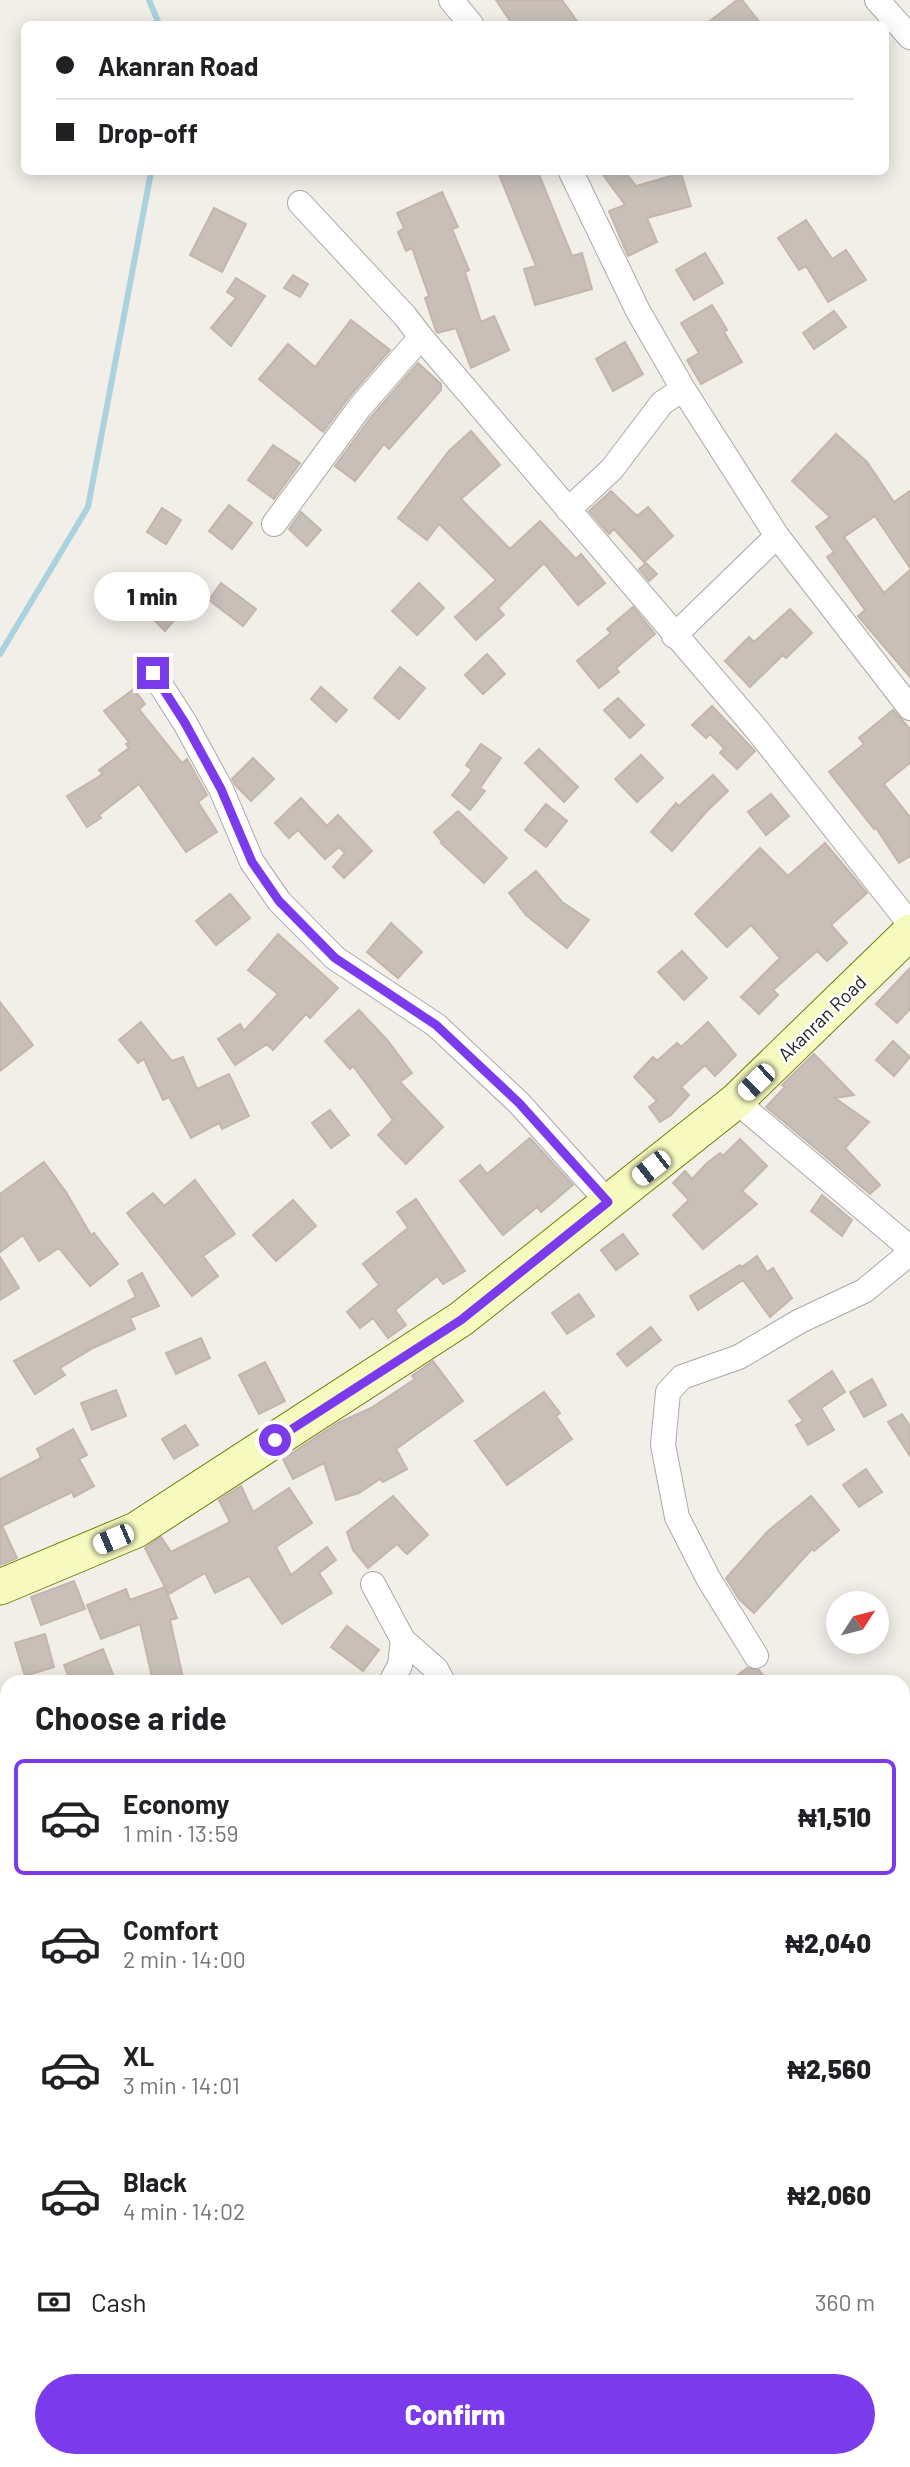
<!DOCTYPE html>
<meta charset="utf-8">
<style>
body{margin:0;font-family:Barlow,sans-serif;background:#f6f6f6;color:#202124;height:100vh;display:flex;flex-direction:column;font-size:26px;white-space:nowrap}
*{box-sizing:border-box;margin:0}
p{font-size:23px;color:#757577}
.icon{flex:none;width:38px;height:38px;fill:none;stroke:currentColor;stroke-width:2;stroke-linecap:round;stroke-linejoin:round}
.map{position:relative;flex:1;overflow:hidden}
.panel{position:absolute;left:0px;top:1675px;width:910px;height:793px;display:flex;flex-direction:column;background:#fff;border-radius:21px 21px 0 0;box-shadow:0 4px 18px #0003}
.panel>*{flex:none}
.guide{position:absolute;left:21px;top:21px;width:868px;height:154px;border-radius:10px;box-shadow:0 4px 18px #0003;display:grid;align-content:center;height:154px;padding:0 35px;background:#fff}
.needle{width:46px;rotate:54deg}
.tools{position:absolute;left:826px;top:1591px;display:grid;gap:14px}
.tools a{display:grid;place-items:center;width:63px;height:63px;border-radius:50%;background:#fff;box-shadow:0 4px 18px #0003;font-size:35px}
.end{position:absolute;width:32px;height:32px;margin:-16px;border:9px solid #7c3aed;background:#fff;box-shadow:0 0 0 4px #fff}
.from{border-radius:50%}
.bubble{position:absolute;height:49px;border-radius:24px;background:#fff;box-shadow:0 4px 18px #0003;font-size:23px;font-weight:800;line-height:49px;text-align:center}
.car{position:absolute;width:21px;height:42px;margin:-21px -10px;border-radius:9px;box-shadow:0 0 5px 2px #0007;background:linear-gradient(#fff 24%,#345 0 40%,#fff 0 76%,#345 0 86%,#fff 0)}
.guide b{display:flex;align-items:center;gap:24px;height:66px;font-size:26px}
.guide b+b{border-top:2px solid #e0e0e0}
.guide i{width:18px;height:18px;background:#202124}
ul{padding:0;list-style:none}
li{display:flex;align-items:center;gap:21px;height:116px;margin:0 14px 10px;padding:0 21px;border:4px solid transparent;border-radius:10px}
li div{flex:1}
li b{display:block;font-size:26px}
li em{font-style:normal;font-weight:800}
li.active{border-color:#7c3aed}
li>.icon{width:63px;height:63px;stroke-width:1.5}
h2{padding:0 35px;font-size:32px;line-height:84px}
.pay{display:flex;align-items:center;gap:18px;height:77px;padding:0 35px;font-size:26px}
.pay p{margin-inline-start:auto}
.button{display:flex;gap:14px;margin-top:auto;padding:14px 35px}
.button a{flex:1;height:80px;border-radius:42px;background:#7c3aed;color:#fff;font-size:28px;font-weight:800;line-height:80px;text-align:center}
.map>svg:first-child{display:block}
</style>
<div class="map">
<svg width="910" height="2467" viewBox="0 0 910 2467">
<rect width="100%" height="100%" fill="#f2efe9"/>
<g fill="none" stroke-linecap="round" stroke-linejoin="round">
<!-- stream -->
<path stroke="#aad3df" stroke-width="6" d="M149,0l10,24
M0,654l88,-147 63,-335"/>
</g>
<!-- building -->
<path fill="#c7bfb8" stroke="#c4b6ab" stroke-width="2" d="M496,0h66l17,24h-67z
M737,0h5l19,24h-55z
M498,172h40l34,84 10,-3 10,36 -57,16 -11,-36 12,-3z
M601,172h24l11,14 45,-13 10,33 -44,12 10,24 -29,14 -19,-45 16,-6z
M442,192l16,35 -6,2 17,41 -4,2 16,50 13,-6 15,34 -38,18 -15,-40 -18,5 -2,-2 -11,-33 4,-2 -17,-48 -6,3 -8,-19 6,-4 -7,-15z
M214,208l32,16 -24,48 -32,-17z
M806,220l26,39 14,-9 20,30 -38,22 -22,-36 -7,4 -21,-32z
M705,253l18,30 -29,17 -18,-30z
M293,275l15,9 -8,13 -16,-9z
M236,278l29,18 -34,50 -20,-18 25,-30 -9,-6z
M712,305l15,25 -3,2 18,30 -41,22 -14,-24 12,-7 -18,-30z
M834,311l12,16 -32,22 -11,-16z
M351,320l39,30 -41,47 -26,35 -64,-53 29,-35 27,23z
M625,342l18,32 -30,17 -17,-32z
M418,363l23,21v6l-52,59 -5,-5 -29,37 -20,-15 37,-50z
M471,431l29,34 -39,34 49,50 30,-28 36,38 5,-5 24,29 -27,22 -34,-42 -46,45 6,7 -28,25 -21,-23 41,-37 -57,-56 -12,16 -29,-22 51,-67z
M836,434l31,28 27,40 16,-11v77l-35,-52 -31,21 40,56 26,-23v107l-52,-61 7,-6 -38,-53 7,-5 -18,-25 14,-10 -38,-36z
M273,445l27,18 -26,36 -26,-19z
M611,491l26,25 11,-9 25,29 -29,26 -30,-33 -5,5 -20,-23z
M229,505l23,18 -20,26 -23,-18z
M162,508l19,12 -15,24 -19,-12z
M301,512l20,18 -14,16 -18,-17z
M646,563l11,11 -8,7 -10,-12z
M221,583l35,26 -13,17 -34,-26z
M419,583l25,25 -27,27 -25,-24z
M153,587l27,26 -15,18 -27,-27z
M633,607l22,27 -39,34 3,4 -20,16 -22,-27 34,-28 -4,-4z
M790,609l22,24 -26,25 -3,-3 -33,32 -25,-26 24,-24 5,5z
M487,654l18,20 -22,20 -18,-19z
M400,667l25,21 -26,31 -25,-21z
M321,687l26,23 -11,12 -25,-23z
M134,689l11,15 -6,5 43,54 5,-4 20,36 -9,7 19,30 -31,20 -47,-68 -40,31 2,3 -14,9 -20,-31 36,-22 -4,-4 30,-22 -3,-4 3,-2 -25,-31z
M618,698l26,27 -14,13 -26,-28z
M712,706l43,45 -18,18 -17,-16 4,-5 -14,-14 -4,4 -14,-13z
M893,710l17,19v34l-26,21 26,33v39l-11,7 -23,-35 -2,1 -45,-57 35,-28 -5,-6z
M481,744l20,14 -21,30 5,3 -15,19 -18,-15 20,-25 -6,-5z
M539,749l39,38 -14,15 -39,-39z
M641,755l22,23 -26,24 -22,-23z
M253,758l21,21 -23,22 -15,-15 -4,-7z
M713,775l15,16 -21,20 -35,40 -21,-19 25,-29 3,3z
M771,794l18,22 -23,19 -18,-23z
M301,798l26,28 11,-11 34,36 -28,27 -11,-11 12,-14 -6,-6 -14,12 -27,-29 -9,8 -14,-15z
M546,804l21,17 -21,26 -21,-17z
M458,811l49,47 -23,25 -43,-40 1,-1 -8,-10z
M825,843l42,50 -36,32 16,18 -20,18 -10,-10 -44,39 5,5 -19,19 -18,-17 39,-39 -29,-33 -24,22 -32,-33 65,-66 28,28z
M536,871l26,31 27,18 -22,28 -41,-33 -17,-22z
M230,894l20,24 -34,27 -20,-24z
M391,923l31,29 -24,26 -31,-26z
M278,934l60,54 -28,30 -4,-4 -33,36 -6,-6 -32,21 -17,-26 22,-15 4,7 34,-37 -30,-24z
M682,951l25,27 -23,22 -26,-28z
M910,968v41l-13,14 -21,-19z
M0,1002l33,43 -33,26z
M359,1010l29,31 24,32 -12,9 43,45 -37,37 -28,-29 15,-15 -40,-54 -3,3 -25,-28z
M141,1022l31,39 11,-4 14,32 32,-15 20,42 -27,13 -3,-6 -28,15 -22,-41 -6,3 -19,-41 -6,4 -19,-23z
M708,1022l28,33 -21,21 -10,-11 -24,22 8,8 -18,20 -11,7 -11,-15 8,-6 -23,-24 19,-20 4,4 20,-18 4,4z
M893,1041l17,16 -16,19 -18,-16z
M814,1054l40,41 -19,3 34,24 -24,26 35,37 -10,9 -104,-87 19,-20 -3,-2z
M330,1110l19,25 -18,13 -19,-25z
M530,1138l43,47 -32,27 -4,-5 -34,28 -43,-54 20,-16 7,9z
M740,1139l27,27 -25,25 15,13 -54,45 -30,-34 16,-15 -16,-17 12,-12 7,8 15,-16 13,-10 3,3z
M44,1162l22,30 25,43 3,-2 24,31 -28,22 -31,-38 -20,13 -16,-26 -23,17v-58z
M195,1180l40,54 -32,22 15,20 -26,20 -65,-83 26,-20 11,13z
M822,1195l30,25 -10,16 -31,-25z
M416,1199l49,72 -22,13 -6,-8 -42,34 11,15 -18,13 -15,-20 -13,10 -13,-16 32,-27 -16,-21 45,-36 -11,-16z
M293,1200l23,26 -40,35 -23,-26z
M623,1234l15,20 -22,16 -15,-20z
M757,1256l10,16 6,-4 19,30 -22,19 -27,-37 -45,30 -8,-14 50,-31 2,2z
M0,1257l19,31 -19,12z
M142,1273l17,33 -29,12 5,11 -42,19 -33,20 5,7 -30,19 -21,-33 122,-64 -8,-16z
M579,1294l15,22 -27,18 -15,-21z
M651,1327l10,13 -34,26 -10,-12z
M201,1338l9,20 -34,16 -10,-21z
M433,1361l30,40 -67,48 11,20 -24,13 -3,-3 -21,14 -23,7 -12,-37 -31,16 -10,-20 55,-36 33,-15 44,-29 -3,-3z
M265,1362l20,39 -26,13 -20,-39z
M832,1371l13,21 -24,16 13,22 -26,15 -12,-20 7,-4 -14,-20z
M872,1379l14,26 -22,12 -14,-25z
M116,1390l10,26 -34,14 -11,-27z
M544,1392l16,21 -4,3 16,23 -65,46 -32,-44z
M902,1414l8,12v30l-22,-34z
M185,1425l13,20 -24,14 -12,-20z
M73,1429l14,26 -8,4 15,27 -20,11 -2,-5 -70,34 15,32 -17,7v-86l41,-21 -4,-9z
M866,1469l16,23 -23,15 -16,-22z
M241,1486l12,26 36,-24 23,35 -36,24 15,28 36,-28 9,13 -17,13 13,20 -50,31 -33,-48 -34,17 -10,-20 -36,21 -4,-7 12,31 -7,2 14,62h-31l-13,-58 -39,15 -14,-34 39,-16 4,11 35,-13 -20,-39 16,-11 10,15 59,-30 -11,-22z
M393,1496l35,39 -21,19 -10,-10 -29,24 -15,-18 -6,-18z
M811,1496l28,34 -25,21 -2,-2 -58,64 -15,-14 -13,-21 42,-47z
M74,1581l11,28 -44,16 -10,-28z
M347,1626l32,24 -16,21 -32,-24z
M45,1634l9,33 -29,9 -10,-33z
M103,1649l13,33h-45l-7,-17z
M747,1668l12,2 9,12h-39z"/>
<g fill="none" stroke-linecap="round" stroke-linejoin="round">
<defs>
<path id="street" d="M451,0l20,24
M877,0l33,37
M571,172l67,139 45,78 94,147 133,172
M300,203l105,113 16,21 337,394 152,193
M568,510l44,-41 50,-66 21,-14
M274,524l86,-117 61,-70
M674,636l103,-100
M153,673l32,50 36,66 31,73 27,39 56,57 101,67 83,78 89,99
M736,1101l174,147
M373,1584l30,56 33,29 7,13
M756,1656l-48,-78 -31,-61 -14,-72 5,-53 14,-15 57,-20 61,-36 64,-30 46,-38
M391,1682l9,-17 3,-25
M903,2060l7,-5"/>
<path id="secondary" d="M0,1587l136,-57 325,-211 275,-218 174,-169"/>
</defs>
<!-- street casing -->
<use href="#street" stroke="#a9a9a9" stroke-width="26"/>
<!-- secondary casing -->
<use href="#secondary" stroke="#707d05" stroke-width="37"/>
<!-- street -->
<use href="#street" stroke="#fff" stroke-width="24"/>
<!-- secondary -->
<use href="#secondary" stroke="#f7fabf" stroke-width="35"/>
</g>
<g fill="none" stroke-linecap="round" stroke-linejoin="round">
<!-- route -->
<path stroke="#7c3aed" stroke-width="9" d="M153,673l32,50 36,66 31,73 27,39 56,57 101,67 83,78 89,99 -147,118 -186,120"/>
</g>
<g text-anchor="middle" stroke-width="5" stroke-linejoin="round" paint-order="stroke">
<!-- street labels -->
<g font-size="19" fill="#222" stroke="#fff">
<text transform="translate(822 1018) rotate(-44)" y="7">Akanran Road</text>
</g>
</g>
</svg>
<div class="tools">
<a><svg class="needle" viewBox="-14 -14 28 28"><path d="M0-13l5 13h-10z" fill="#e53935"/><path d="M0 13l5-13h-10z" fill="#757577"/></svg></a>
</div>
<i class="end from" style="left:275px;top:1440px"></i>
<i class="end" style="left:153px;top:673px"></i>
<div class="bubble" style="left:94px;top:572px;width:116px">1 min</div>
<i class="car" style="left:756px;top:1082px;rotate:226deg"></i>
<i class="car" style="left:651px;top:1168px;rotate:232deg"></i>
<i class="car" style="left:113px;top:1539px;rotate:247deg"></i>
<div class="guide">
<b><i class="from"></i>Akanran Road</b>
<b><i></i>Drop-off</b>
</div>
<section class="panel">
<h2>Choose a ride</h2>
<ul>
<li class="active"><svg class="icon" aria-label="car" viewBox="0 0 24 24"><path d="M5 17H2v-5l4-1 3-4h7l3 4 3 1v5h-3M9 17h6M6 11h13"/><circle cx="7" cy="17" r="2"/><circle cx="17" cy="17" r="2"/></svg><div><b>Economy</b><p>1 min · 13:59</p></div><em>₦1,510</em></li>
<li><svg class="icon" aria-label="car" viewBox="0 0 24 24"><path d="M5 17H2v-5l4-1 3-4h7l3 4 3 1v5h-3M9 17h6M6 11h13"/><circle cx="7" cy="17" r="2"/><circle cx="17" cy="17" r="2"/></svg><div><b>Comfort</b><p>2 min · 14:00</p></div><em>₦2,040</em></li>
<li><svg class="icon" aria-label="car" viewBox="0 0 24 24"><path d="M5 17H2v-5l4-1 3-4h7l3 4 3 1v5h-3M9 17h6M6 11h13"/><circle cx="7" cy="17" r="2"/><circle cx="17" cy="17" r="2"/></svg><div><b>XL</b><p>3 min · 14:01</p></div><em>₦2,560</em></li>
<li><svg class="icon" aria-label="car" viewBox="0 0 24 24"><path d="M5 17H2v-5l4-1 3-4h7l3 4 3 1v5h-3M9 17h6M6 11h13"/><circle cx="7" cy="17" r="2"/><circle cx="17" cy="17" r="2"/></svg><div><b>Black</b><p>4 min · 14:02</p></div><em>₦2,060</em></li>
</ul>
<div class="pay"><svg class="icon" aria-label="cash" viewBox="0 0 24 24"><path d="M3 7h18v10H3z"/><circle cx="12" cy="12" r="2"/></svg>Cash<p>360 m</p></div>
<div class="button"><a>Confirm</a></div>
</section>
</div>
